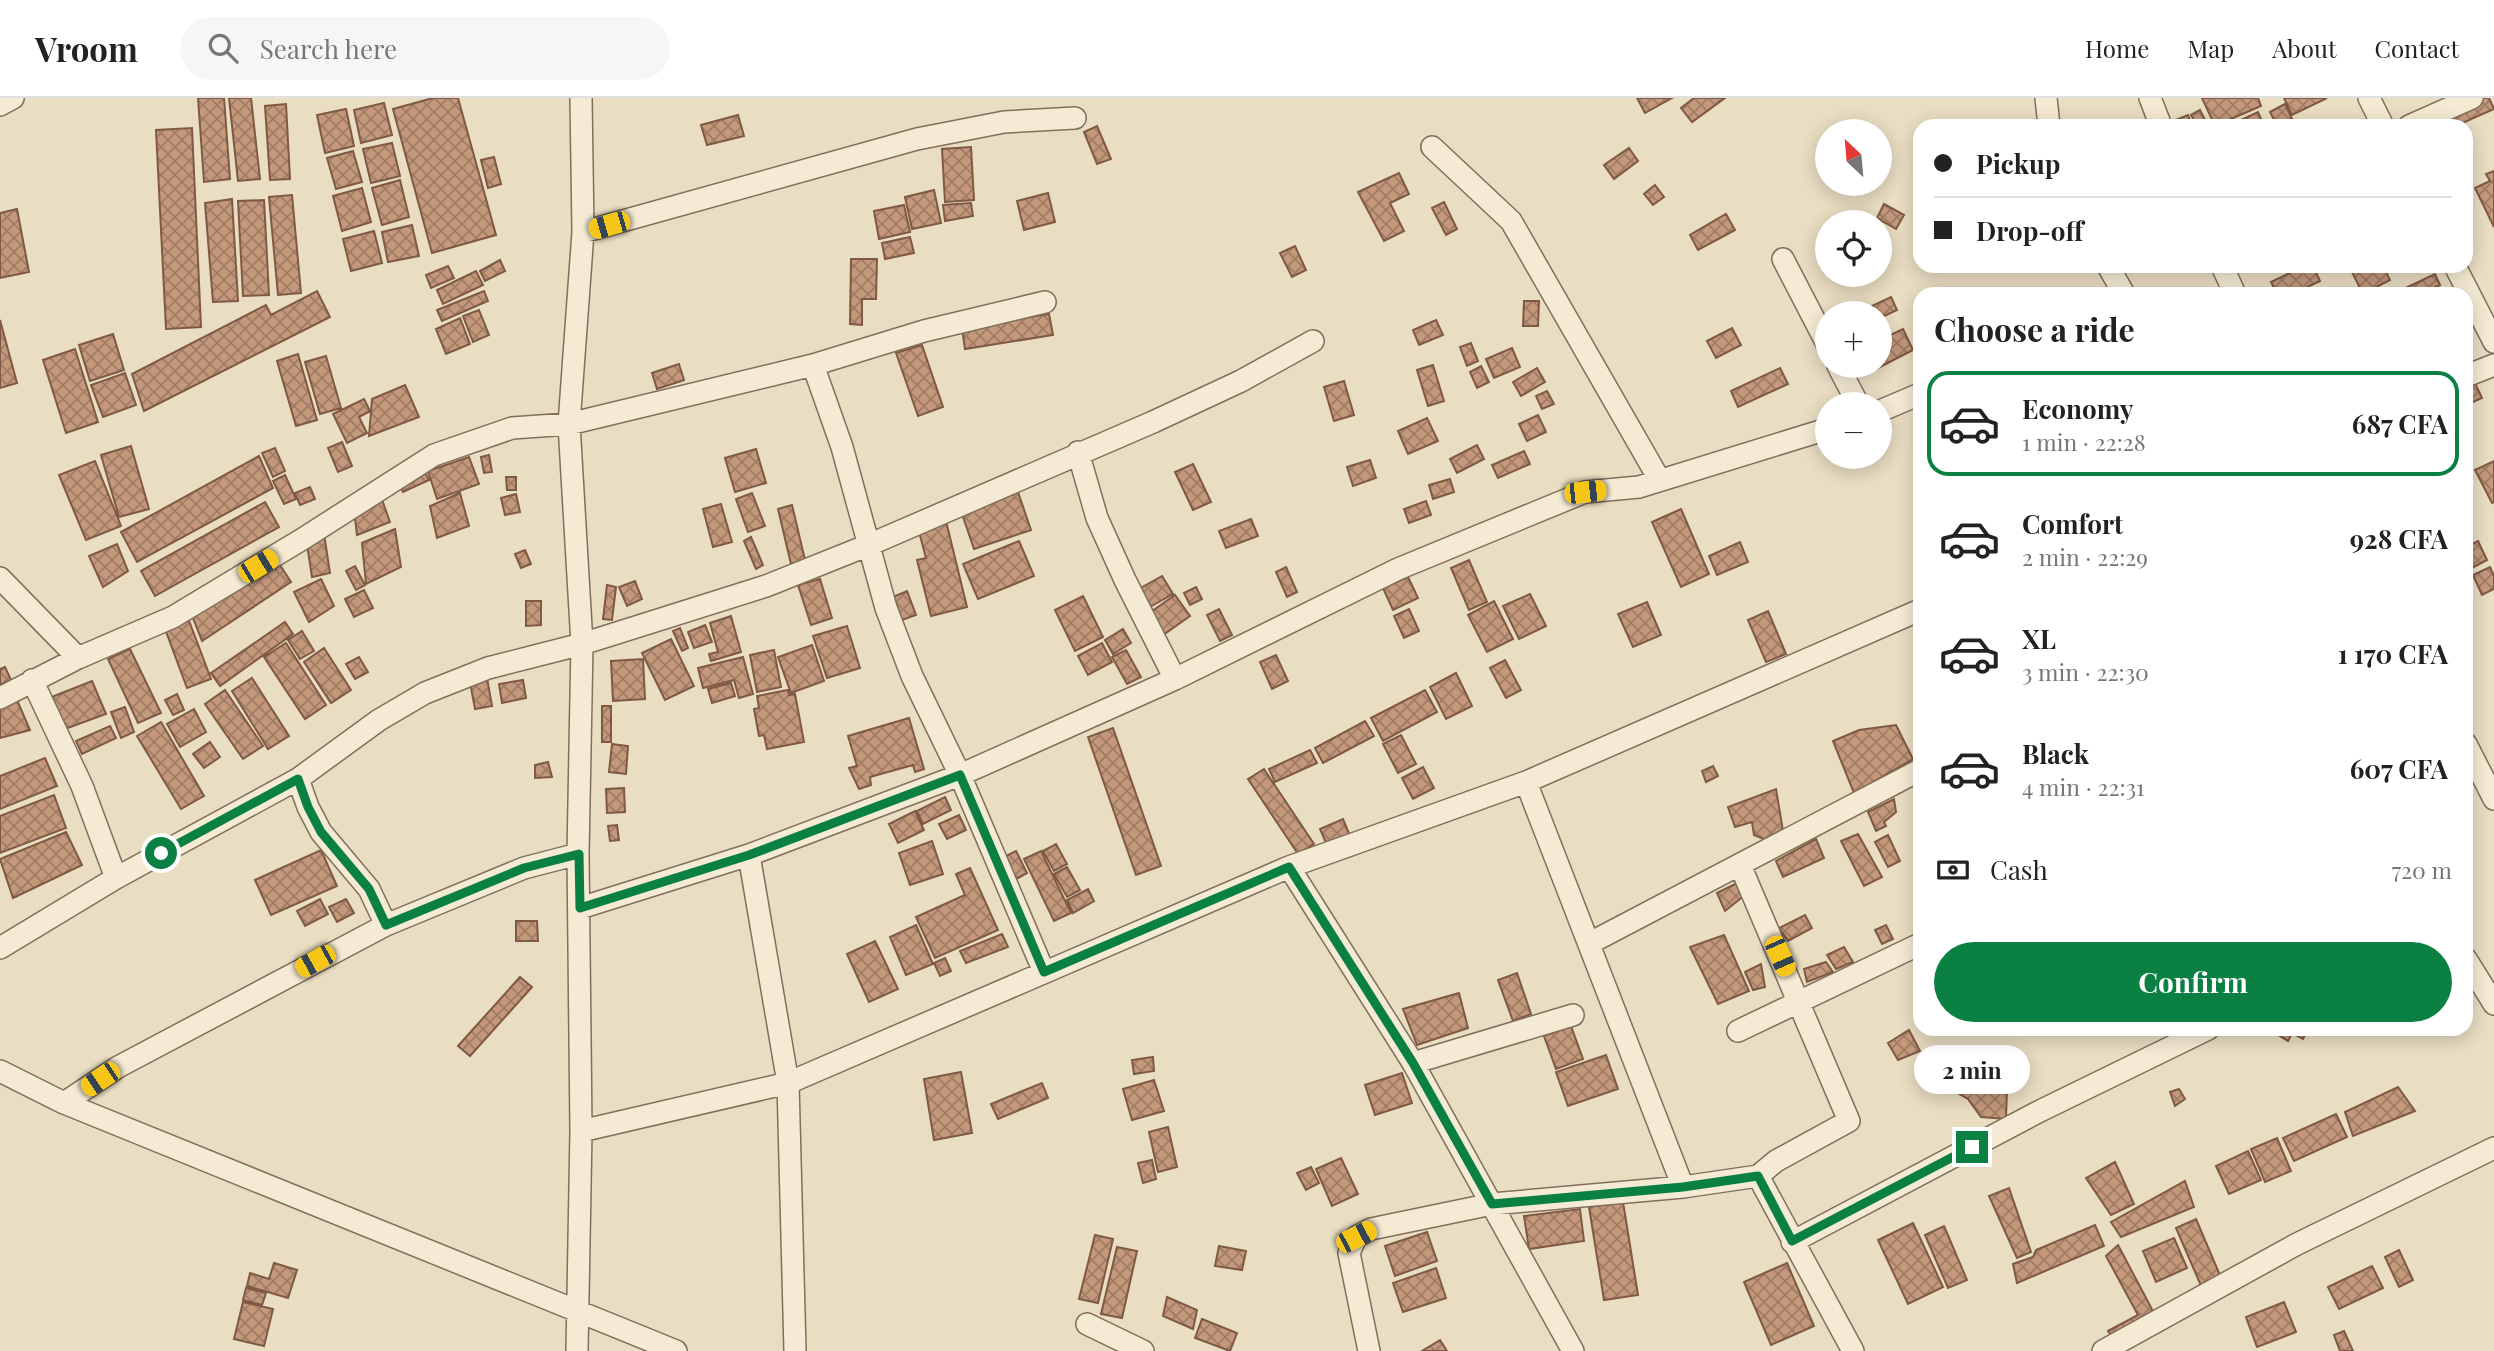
<!DOCTYPE html>
<meta charset="utf-8">
<style>
body{margin:0;font-family:"Playfair Display",serif;background:#f6f6f6;color:#222;height:100vh;display:flex;flex-direction:column;font-size:26px;white-space:nowrap}
*{box-sizing:border-box;margin:0}
p{font-size:23px;color:#767676}
.icon{flex:none;width:38px;height:38px;fill:none;stroke:currentColor;stroke-width:2;stroke-linecap:round;stroke-linejoin:round}
.map{position:relative;flex:1;overflow:hidden}
.details{position:absolute;left:1913px;top:189px;width:560px;height:749px;display:flex;flex-direction:column;background:#fff;border-radius:21px;box-shadow:0 4px 18px #0003}
.details>*{flex:none}
.hud{position:absolute;left:1913px;top:21px;width:560px;height:154px;border-radius:21px;box-shadow:0 4px 18px #0003;display:grid;align-content:center;height:154px;padding:0 21px;background:#fff}
.needle{width:46px;rotate:334deg}
.buttons{position:absolute;left:1815px;top:21px;display:grid;gap:14px}
.buttons a{display:grid;place-items:center;width:77px;height:77px;border-radius:50%;background:#fff;box-shadow:0 4px 18px #0003;font-size:35px}
.end{position:absolute;width:32px;height:32px;margin:-16px;border:9px solid #0b8043;background:#fff;box-shadow:0 0 0 4px #fff}
.from{border-radius:50%}
.bubble{position:absolute;height:49px;border-radius:24px;background:#fff;box-shadow:0 4px 18px #0003;font-size:23px;font-weight:700;line-height:49px;text-align:center}
.car{position:absolute;width:21px;height:42px;margin:-21px -10px;border-radius:9px;box-shadow:0 0 5px 2px #0007;background:linear-gradient(#f5c518 24%,#345 0 40%,#f5c518 0 76%,#345 0 86%,#f5c518 0)}
.hud b{display:flex;align-items:center;gap:24px;height:66px;font-size:26px}
.hud b+b{border-top:2px solid #e0e0e0}
.hud i{width:18px;height:18px;background:#222}
ul{padding:0;list-style:none}
li{display:flex;align-items:center;gap:21px;height:105px;margin:0 14px 10px;padding:0 7px;border:4px solid transparent;border-radius:21px}
li div{flex:1}
li b{display:block;font-size:26px}
li em{font-style:normal;font-weight:700}
li.current{border-color:#0b8043}
li>.icon{width:63px;height:63px;stroke-width:1.5}
h2{padding:0 21px;font-size:32px;line-height:84px}
.pay{display:flex;align-items:center;gap:18px;height:77px;padding:0 21px;font-size:26px}
.pay p{margin-inline-start:auto}
.action{display:flex;gap:14px;margin-top:auto;padding:14px 21px}
.action a{flex:1;height:80px;border-radius:42px;background:#0b8043;color:#fff;font-size:28px;font-weight:700;line-height:80px;text-align:center}
header{display:flex;align-items:center;gap:42px;box-sizing:border-box;height:98px;padding:0 35px;background:#fff;border-bottom:2px solid #e0e0e0}
header strong{font-size:33px}
nav{display:flex;gap:38px;margin-inline-start:auto;font-size:24px}
.search{width:490px;height:63px;background:#f6f6f6;display:flex;align-items:center;gap:18px;box-sizing:border-box;padding:0 24px;border-radius:38px;color:#767676;font-size:26px}
.map>svg:first-child{display:block}
</style>
<header>
<strong>Vroom</strong>
<div class="search"><svg class="icon" aria-label="search" viewBox="0 0 24 24"><circle cx="10" cy="10" r="6"/><path d="M15 15l6 6"/></svg>Search here</div>
<nav><a>Home</a><a>Map</a><a>About</a><a>Contact</a></nav>
</header>
<div class="map">
<svg width="2494" height="1253" viewBox="0 0 2494 1253">
<defs>
<pattern id="building-cross-hatch" width="8" height="8" patternUnits="userSpaceOnUse" patternTransform="scale(1.75)"><rect width="8" height="8" fill="#c4987b"/><path d="M0 0l8 8M0 8l8-8" fill="none" stroke="#a07c64"/></pattern>
</defs>
<rect width="100%" height="100%" fill="#e9ddc2"/>
<!-- building -->
<path fill="url(#building-cross-hatch)" stroke="#7f5943" stroke-width="2" d="M198,0h26l6,81 -26,3z
M229,0h22l9,81 -22,2z
M433,0h25l38,137 -64,18 -39,-144z
M1637,0h35l-27,15z
M1694,0h31l-33,24 -11,-14z
M2202,0h56l3,8 -46,20z
M2284,0h43l-35,17z
M2481,0h8l5,11 -38,17 -6,-14z
M384,5l8,32 -31,8 -7,-33z
M286,6l4,75 -20,1 -5,-74z
M2285,6l8,17 -16,5 -7,-14z
M346,11l8,37 -29,7 -8,-38z
M2200,12l8,16h-11l-6,-11z
M2258,14l6,14h-36z
M738,17l6,21 -37,9 -6,-20z
M2188,17l4,11h-23l-1,-3z
M1097,28l14,33 -14,5 -13,-32z
M192,30l9,199 -35,2 -10,-199z
M392,45l8,33 -29,7 -8,-34z
M971,49l3,53 -29,2 -3,-53z
M1629,50l9,13 -24,18 -10,-14z
M353,53l9,31 -26,7 -9,-31z
M494,59l7,27 -13,4 -7,-28z
M2494,73v56l-19,-39 15,-7 -4,-7z
M1399,75l10,21 -19,9 14,28 -20,10 -26,-49z
M400,82l9,37 -27,8 -10,-37z
M1655,87l9,12 -11,8 -9,-11z
M362,90l9,34 -29,9 -9,-35z
M934,92l7,33 -29,6 -7,-32z
M1048,95l7,29 -31,8 -7,-29z
M292,97l9,98 -23,2 -9,-98z
M232,101l6,102 -25,1 -8,-99z
M264,102l5,95 -26,1 -5,-95z
M1444,104l13,27 -11,6 -14,-27z
M971,105l2,13 -28,5 -2,-16z
M1884,106l20,11 -8,14 -19,-11z
M904,107l6,27 -31,7 -5,-28z
M17,111l12,63 -29,6v-65z
M1726,116l9,16 -37,20 -8,-15z
M412,127l7,31 -31,6 -6,-30z
M374,133l8,32 -31,8 -8,-32z
M910,139l4,16 -29,6 -3,-16z
M1295,148l11,24 -14,7 -12,-24z
M851,161h26l-1,40h-14v26l-12,-1z
M500,162l5,11 -20,10 -5,-10z
M448,168l6,12 -23,10 -5,-13z
M2304,168h9l7,15 -27,13h-16l-6,-12z
M2349,168h34l7,14 -27,14z
M476,173l7,14 -40,19 -6,-14z
M2435,176l5,11 -18,9h-29z
M317,193l13,26 -186,94 -12,-37 134,-69 5,10z
M484,193l4,10 -46,20 -5,-11z
M1891,199l6,13 -17,8v-5h-23z
M1524,203h15l-1,25h-15z
M479,212l10,25 -16,7 -10,-26z
M1049,216l4,21 -88,14 -3,-21z
M460,220l10,26 -24,10 -10,-25z
M0,222l17,63 -17,5z
M1436,222l7,15 -24,10 -6,-15z
M1732,230l9,17 -25,13 -9,-17z
M1903,231l10,21 -41,21 -2,-5h10v-26z
M113,236l11,36 -34,11 -11,-36z
M1471,245l7,18 -11,5 -7,-19z
M922,247l21,62 -25,9 -22,-63z
M1512,250l8,19 -26,11 -8,-19z
M75,251l23,73 -32,11 -23,-73z
M298,256l19,66 -21,6 -19,-65z
M326,258l15,52 -21,6 -15,-52z
M679,266l5,16 -27,9 -5,-16z
M1433,267l11,36 -16,5 -11,-36z
M1481,268l8,16 -12,6 -7,-16z
M1537,270l8,14 -24,14 -8,-14z
M1780,270l8,16 -50,23 -7,-16z
M125,275l11,32 -33,12 -12,-32z
M1344,283l10,34 -20,6 -10,-34z
M2474,283l8,17 -16,7v-20z
M405,287l14,32 -50,19 3,-37z
M1547,293l7,13 -12,5 -6,-13z
M364,301l6,12 -11,6 8,16 -20,10 -14,-29z
M1538,317l8,17 -19,9 -8,-17z
M1427,320l11,23 -30,13 -10,-23z
M342,344l10,24 -14,6 -10,-24z
M1477,347l7,14 -27,14 -7,-14z
M131,348l18,63 -30,8 -18,-62z
M275,350l10,23 -12,6 -11,-24z
M756,351l10,34 -31,9 -10,-34z
M1524,353l6,13 -32,14 -6,-13z
M489,357l3,17 -8,1 -3,-16z
M259,358l14,32 -136,74 -16,-30z
M469,359l10,27 -42,15 -9,-28z
M1370,362l6,18 -23,8 -6,-19z
M95,363l26,65 -35,14 -27,-65z
M2494,363v41l-2,1 -17,-33z
M1193,366l18,38 -18,8 -18,-38z
M423,370l6,12 -26,12 -6,-12z
M285,377l11,24 -12,5 -11,-23z
M506,379h10v13h-9z
M1450,381l4,13 -21,7 -4,-14z
M310,389l5,12 -15,6 -5,-12z
M1018,394l13,38 -57,19 -13,-38z
M460,395l9,33 -32,12 -7,-32z
M752,395l13,33 -17,6 -12,-33z
M516,396l4,18 -15,3 -4,-17z
M381,399l9,25 -33,13 -3,-25z
M1426,403l5,14 -22,8 -5,-14z
M265,404l14,25 -124,69 -14,-25z
M721,406l11,38 -19,5 -10,-38z
M792,407l13,55 -14,4 -13,-55z
M1681,411l28,65 -28,13 -29,-65z
M1251,421l7,17 -32,12 -7,-17z
M946,423l21,86 -36,9 -14,-56 9,-2 -8,-30z
M395,431l6,38 -35,17 -4,-41z
M324,436l6,39 -18,4 -6,-39z
M751,439l12,28 -7,4 -12,-28z
M1019,443l15,35 -56,23 -15,-35z
M2478,443l9,19 -21,11v-24z
M1740,444l8,20 -31,13 -8,-19z
M117,446l11,27 -25,16 -14,-31z
M525,452l6,14 -10,4 -6,-14z
M276,461l15,23 -89,59 -11,-28z
M1469,462l18,42 -18,8 -18,-42z
M355,468l10,19 -9,5 -10,-19z
M1286,469l11,25 -10,5 -11,-25z
M2490,469l4,9v13l-12,6 -9,-20z
M1162,478l11,18 -25,14 -11,-18z
M1408,479l10,21 -25,12 -10,-22z
M321,481l13,27 -25,16 -15,-30z
M820,481l12,39 -21,7 -13,-40z
M635,483l7,18 -15,7 -8,-19z
M607,487l9,2 -4,33 -9,-1z
M1196,489l6,12 -12,6 -6,-12z
M364,492l9,18 -19,9 -9,-18z
M907,493l9,24 -14,5 -9,-23z
M1530,496l16,32 -27,13 -16,-33z
M1175,497l15,21 -27,19 -15,-21z
M1083,498l20,41 -28,14 -20,-41z
M526,503h15v24l-15,1z
M1494,503l19,38 -26,13 -19,-37z
M1647,504l14,33 -28,12 -15,-33z
M1219,511l13,26 -12,6 -13,-26z
M1409,511l10,22 -15,7 -10,-22z
M1768,513l18,43 -20,8 -18,-42z
M731,518l10,36 -30,9 -2,-7 9,-2 -8,-29z
M188,520l23,61 -24,9 -23,-62z
M285,524l8,12 -73,52 -9,-13z
M705,527l7,17 -18,6 -6,-16z
M847,528l13,42 -33,10 -14,-42z
M680,530l8,20 -6,3 -9,-20z
M1123,531l8,14 -18,11 -8,-14z
M302,533l12,20 -14,8 -12,-19z
M671,541l23,47 -29,14 -23,-47z
M286,545l40,62 -21,14 -41,-62z
M1102,545l10,19 -24,13 -10,-19z
M812,547l12,36 -33,12 -13,-36z
M324,550l27,42 -20,13 -27,-41z
M130,551l31,64 -23,10 -30,-64z
M774,552l7,37 -24,5 -7,-37z
M1126,552l15,27 -14,7 -15,-27z
M1276,557l12,26 -16,8 -12,-27z
M359,559l9,15 -13,7 -9,-15z
M743,559l10,37 -14,4 -5,-18 -31,8 -5,-20z
M643,561l2,40 -32,2 -2,-40z
M1505,562l16,30 -15,8 -16,-30z
M5,569l6,13 -11,5v-16z
M1456,575l16,33 -26,13 -16,-32z
M252,580l37,58 -21,13 -36,-58z
M487,580l5,28 -17,3 -5,-27z
M523,582l3,18 -24,5 -3,-19z
M92,583l14,33 -41,15 -16,-31z
M731,585l4,13 -23,7 -4,-14z
M225,592l38,56 -20,13 -38,-55z
M788,592l1,5 6,-1 9,48 -37,7 -3,-14 -5,1 -5,-27 5,-1 -2,-12z
M1425,592l12,22 -54,29 -12,-23z
M177,596l7,16 -11,5 -8,-15z
M17,602l13,30 -30,8v-31z
M602,608h9v36h-9z
M125,609l9,25 -13,6 -10,-26z
M194,611l12,23 -26,15 -13,-23z
M909,620l15,51 -9,3 -2,-7 -43,12 1,8 -12,4 -10,-21 8,-2 -9,-30z
M1365,623l9,15 -51,27 -8,-15z
M161,624l43,74 -23,13 -44,-73z
M1896,627l17,34 -59,34 -21,-52 26,-11z
M110,628l6,12 -34,16 -6,-13z
M1113,630l48,138 -25,9 -48,-138z
M1401,637l15,29 -18,9 -15,-29z
M210,644l10,15 -16,11 -11,-14z
M612,646l16,2 -2,28 -17,-2z
M1310,652l7,13 -42,19 -6,-13z
M45,660l12,28 -57,23v-33z
M548,664l4,15 -17,1v-13z
M1713,668l5,10 -12,6 -4,-11z
M1423,669l11,21 -21,11 -11,-21z
M1264,671l50,75 -16,10 -50,-75z
M624,690l1,24 -18,1 -1,-24z
M1776,691l7,42 -17,9 -12,-5 -2,-13 -17,5 -7,-20z
M54,697l12,33 -66,25v-37z
M945,699l6,13 -28,14 -6,-13z
M1894,701l2,13 -12,10 2,4 -10,5 -8,-19z
M915,713l9,19 -26,13 -9,-19z
M959,717l7,15 -19,9 -8,-15z
M1343,721l9,22 -23,9 -9,-21z
M617,727l2,15 -9,1 -2,-15z
M66,734l16,33 -69,33 -13,-39z
M1858,736l24,43 -18,9 -23,-45z
M1888,737l12,26 -12,6 -13,-25z
M1816,741l8,19 -41,19 -7,-16z
M932,743l11,33 -33,11 -11,-32z
M1056,746l11,20 -13,7 -11,-20z
M321,752l16,36 -66,29 -16,-35z
M1016,753l11,22 -11,6 -12,-22z
M1041,753l30,62 -17,8 -30,-62z
M1067,769l13,23 -13,7 -13,-23z
M970,770l28,62 -63,28 -19,-41 49,-22 -9,-21z
M1737,785l8,12 -20,16 -8,-18z
M1088,791l6,12 -21,12 -6,-13z
M320,801l8,15 -23,12 -8,-15z
M346,801l8,14 -17,9 -8,-15z
M1805,817l7,13 -24,13 -9,-13z
M516,823h21l1,20h-22z
M916,827l17,39 -27,11 -16,-38z
M1886,827l7,14 -11,5 -7,-14z
M1002,836l6,13 -42,16 -6,-12z
M1724,837l25,56 -31,13 -28,-57z
M875,843l23,48 -29,13 -22,-48z
M1844,849l9,15 -17,7 -9,-14z
M945,860l6,13 -11,5 -6,-13z
M1826,864l7,10 -26,10 -3,-13z
M1761,866l4,23 -12,3 -8,-18z
M1517,875l14,41 -18,7 -15,-41z
M520,879l12,10 -62,69 -12,-10z
M1459,895l9,35 -51,17 -14,-36z
M1571,928l12,33 -27,10 -12,-33z
M2277,931h31l-5,10 -11,-6 -4,8 -13,-8z
M1909,932l11,21 -22,9 -10,-17z
M1606,957l12,34 -50,17 -12,-34z
M1153,959l1,14 -20,3 -2,-14z
M1965,972l12,1 3,21 14,-11 13,8 -1,30 -25,-2 -13,-18 -12,-7z
M961,974l11,61 -38,7 -10,-61z
M1402,975l10,30 -37,12 -10,-30z
M1154,982l10,31 -32,9 -9,-31z
M1042,985l6,15 -50,21 -7,-15z
M2398,989l17,24 -62,25 -8,-24z
M2179,991l6,10 -10,7 -5,-14z
M2336,1016l11,23 -53,24 -11,-23z
M1168,1029l9,40 -19,5 -9,-40z
M2277,1040l14,33 -26,11 -14,-33z
M2248,1053l13,29 -32,14 -13,-28z
M1341,1060l17,36 -26,12 -16,-37z
M1152,1062l4,19 -13,4 -5,-20z
M2115,1064l19,42 -23,11 -25,-37z
M1311,1069l8,16 -13,7 -9,-17z
M2185,1083l9,26 -73,30 -10,-15z
M2009,1090l22,64 -14,6 -28,-62z
M1623,1104l15,93 -34,5 -15,-93z
M1580,1111l4,32 -55,8 -5,-33z
M2196,1121l26,61 -20,8 -26,-60z
M1913,1125l30,64 -35,17 -30,-64z
M2095,1127l9,21 -87,37 -4,-19 20,-7 3,-7z
M1944,1128l23,54 -19,8 -23,-53z
M1427,1134l10,29 -42,15 -10,-30z
M1095,1137l18,4 -15,64 -19,-4z
M2174,1140l13,30 -31,14 -13,-31z
M2118,1147l36,68 -43,23 -3,-5 30,-16 -32,-59z
M1219,1148l27,5 -4,19 -27,-4z
M1117,1149l20,4 -15,67 -21,-4z
M2399,1152l14,30 -14,7 -14,-30z
M274,1165l23,7 -9,28 -41,-12 3,-13 19,6z
M1787,1165l27,63 -43,19 -27,-63z
M2372,1168l11,22 -44,21 -11,-22z
M1436,1170l10,30 -43,14 -10,-29z
M246,1190l20,5 -4,12 -19,-5z
M1167,1199l30,13 -4,19 -30,-13z
M243,1204l30,7 -9,37 -30,-7z
M2284,1204l12,30 -39,15 -11,-30z
M1202,1221l35,14 -7,18 -35,-13z
M2344,1233l9,20h-13l-6,-16z
M1440,1242l7,11h-25z"/>
<g fill="none" stroke-linecap="round" stroke-linejoin="round">
<defs>
<path id="street" d="M2046,0l3,28
M2150,0l11,28
M2369,0l14,28
M0,7l13,-7
M2409,28l63,-28
M1432,49l79,74 148,258
M583,134l334,-93 87,-17 71,-4
M1783,161l44,85
M2108,168l16,28
M2222,168l13,28
M2455,168l39,76
M813,267l29,82 44,161 26,68 48,99 84,197
M1838,268l20,38
M2466,278l28,-11
M1880,313l40,-17
M0,480l78,80
M1175,581l223,-110 187,-77 54,-5 188,-58
M32,582l50,106 34,92
M0,600l78,-40 95,-41 128,-77 133,-85 78,-27 57,-4 244,-59 111,-34 121,-29
M2466,646l28,55
M298,681l10,28 13,25 48,57 17,36
M1526,684l157,405
M749,757l39,228 7,268
M1740,767l109,256 -73,40 -18,15
M1289,769l124,196 160,288
M580,810l169,-53 211,-80 215,-96 -50,-99 -28,-62 -19,-66
M1590,845l330,-173
M0,850l116,-70 182,-99 81,-59 46,-27 63,-25 94,-24 184,-58 105,-42 282,-122 88,-41 72,-40
M2466,861l28,45
M1738,933l182,-87
M1413,965l160,-48
M0,973l64,32 612,248
M64,1005l54,-36 268,-142 138,-57 54,-14
M581,1033l207,-48 501,-216 237,-85 394,-172
M1792,1144l248,-131 168,-82
M1087,1226l56,27
M577,1253l4,-220 -3,-277 4,-210 -13,-220 14,-192 -2,-134
M1369,1253l-20,-98 7,-16 15,-8 121,-25 191,-17 75,-11 95,175
M2103,1253l194,-107 197,-96"/>
</defs>
<!-- street casing -->
<use href="#street" stroke="#826f5b" stroke-width="24"/>
<!-- street -->
<use href="#street" stroke="#f5ebd4" stroke-width="21"/>
</g>
<g fill="none" stroke-linecap="round" stroke-linejoin="round">
<!-- route -->
<path stroke="#0b8043" stroke-width="9" d="M161,755l137,-74 10,28 13,25 48,57 17,36 138,-57 55,-14 1,54 169,-53 211,-80 84,197 245,-105 124,196 79,141 191,-17 75,-11 34,65 180,-94"/>
</g>
</svg>
<div class="buttons">
<a><svg class="needle" viewBox="-14 -14 28 28"><path d="M0-13l5 13h-10z" fill="#e53935"/><path d="M0 13l5-13h-10z" fill="#767676"/></svg></a>
<a><svg class="icon" aria-label="locate" viewBox="0 0 24 24"><circle cx="12" cy="12" r="6"/><path d="M12 2v4M12 18v4M2 12h4M18 12h4"/></svg></a>
<a>+</a>
<a>−</a>
</div>
<i class="end from" style="left:161px;top:755px"></i>
<i class="end" style="left:1972px;top:1049px"></i>
<div class="bubble" style="left:1914px;top:947px;width:116px">2 min</div>
<i class="car" style="left:609px;top:127px;rotate:254deg"></i>
<i class="car" style="left:1585px;top:394px;rotate:84deg"></i>
<i class="car" style="left:258px;top:468px;rotate:59deg"></i>
<i class="car" style="left:1780px;top:858px;rotate:156deg"></i>
<i class="car" style="left:315px;top:863px;rotate:241deg"></i>
<i class="car" style="left:100px;top:981px;rotate:236deg"></i>
<i class="car" style="left:1356px;top:1139px;rotate:63deg"></i>
<div class="hud">
<b><i class="from"></i>Pickup</b>
<b><i></i>Drop-off</b>
</div>
<section class="details">
<h2>Choose a ride</h2>
<ul>
<li class="current"><svg class="icon" aria-label="car" viewBox="0 0 24 24"><path d="M5 17H2v-5l4-1 3-4h7l3 4 3 1v5h-3M9 17h6M6 11h13"/><circle cx="7" cy="17" r="2"/><circle cx="17" cy="17" r="2"/></svg><div><b>Economy</b><p>1 min · 22:28</p></div><em>687 CFA</em></li>
<li><svg class="icon" aria-label="car" viewBox="0 0 24 24"><path d="M5 17H2v-5l4-1 3-4h7l3 4 3 1v5h-3M9 17h6M6 11h13"/><circle cx="7" cy="17" r="2"/><circle cx="17" cy="17" r="2"/></svg><div><b>Comfort</b><p>2 min · 22:29</p></div><em>928 CFA</em></li>
<li><svg class="icon" aria-label="car" viewBox="0 0 24 24"><path d="M5 17H2v-5l4-1 3-4h7l3 4 3 1v5h-3M9 17h6M6 11h13"/><circle cx="7" cy="17" r="2"/><circle cx="17" cy="17" r="2"/></svg><div><b>XL</b><p>3 min · 22:30</p></div><em>1 170 CFA</em></li>
<li><svg class="icon" aria-label="car" viewBox="0 0 24 24"><path d="M5 17H2v-5l4-1 3-4h7l3 4 3 1v5h-3M9 17h6M6 11h13"/><circle cx="7" cy="17" r="2"/><circle cx="17" cy="17" r="2"/></svg><div><b>Black</b><p>4 min · 22:31</p></div><em>607 CFA</em></li>
</ul>
<div class="pay"><svg class="icon" aria-label="cash" viewBox="0 0 24 24"><path d="M3 7h18v10H3z"/><circle cx="12" cy="12" r="2"/></svg>Cash<p>720 m</p></div>
<div class="action"><a>Confirm</a></div>
</section>
</div>
